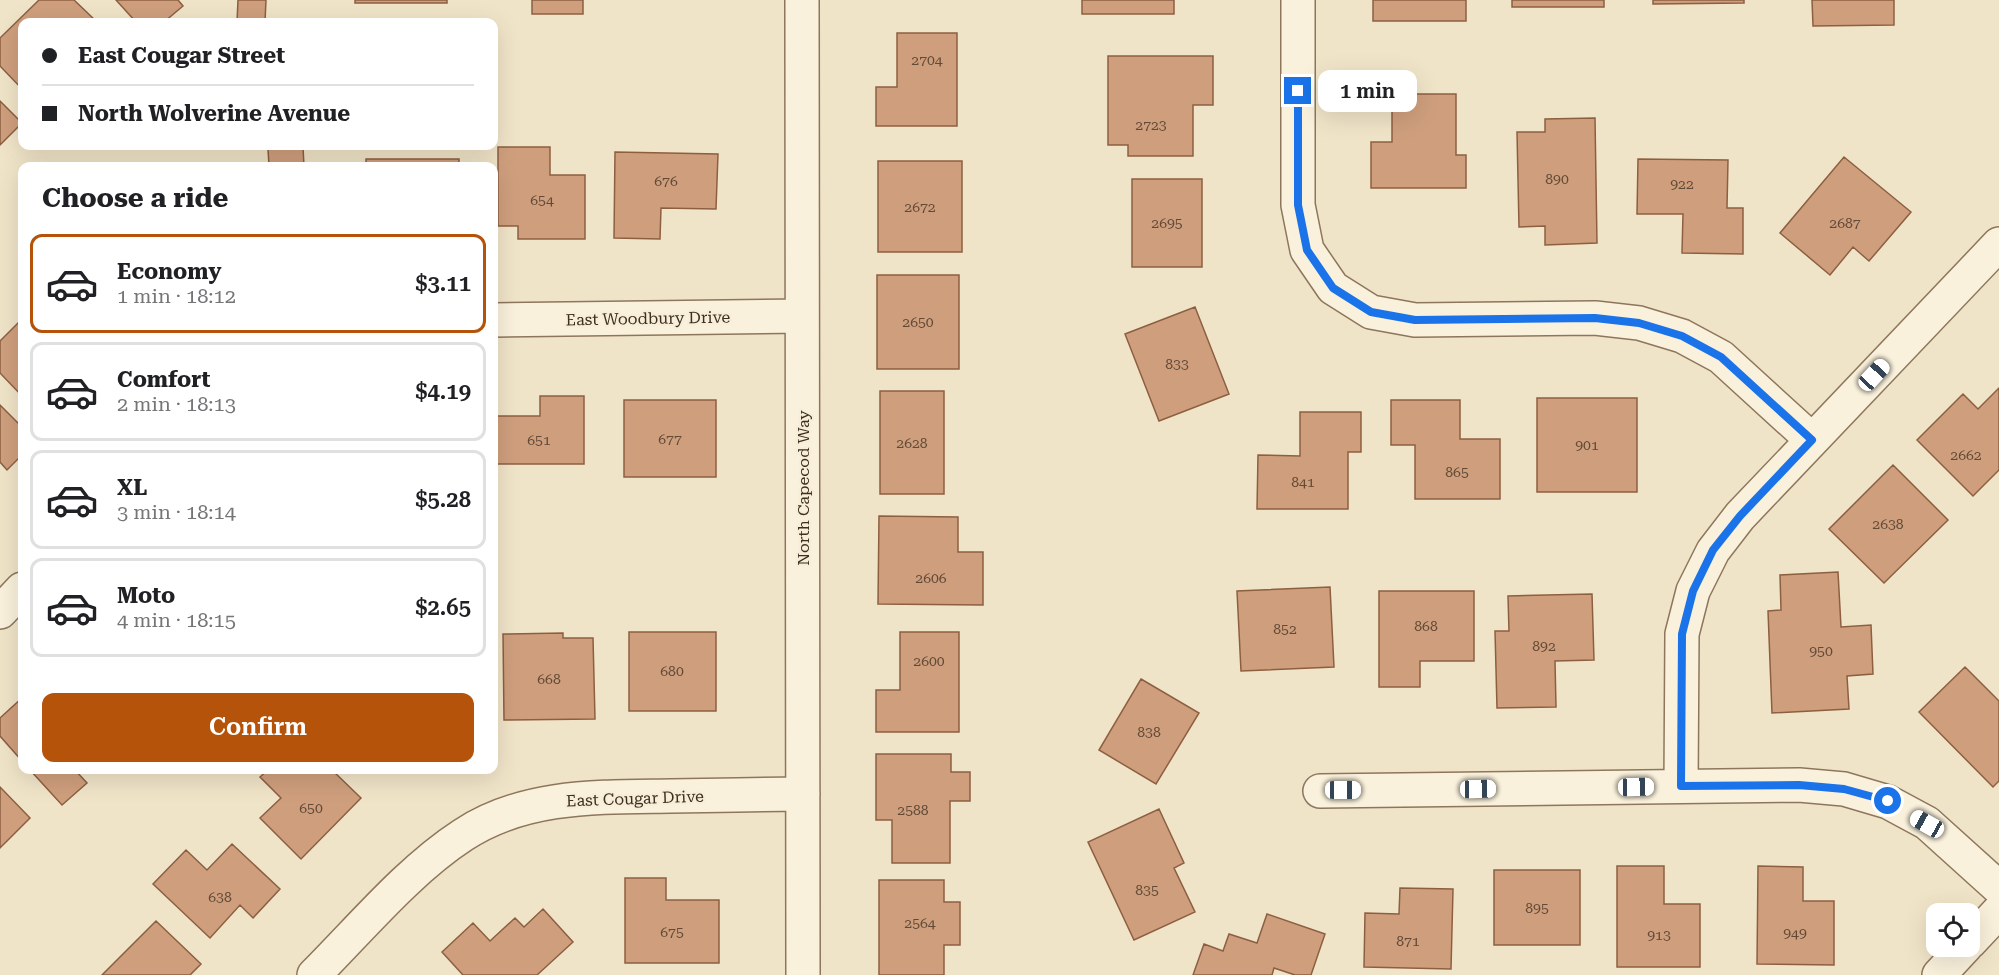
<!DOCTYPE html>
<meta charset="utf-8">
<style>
body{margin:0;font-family:"Roboto Serif",serif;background:#f6f6f6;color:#202124;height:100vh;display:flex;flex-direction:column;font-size:22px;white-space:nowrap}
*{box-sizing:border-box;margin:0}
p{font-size:20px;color:#757577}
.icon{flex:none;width:33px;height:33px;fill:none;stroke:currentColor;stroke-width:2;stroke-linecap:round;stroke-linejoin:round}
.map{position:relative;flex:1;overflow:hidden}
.panel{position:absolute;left:18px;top:162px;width:480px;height:612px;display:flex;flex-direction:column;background:#fff;border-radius:12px;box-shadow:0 6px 24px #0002}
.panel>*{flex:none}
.hud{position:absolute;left:18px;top:18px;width:480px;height:132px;border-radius:12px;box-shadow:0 6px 24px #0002;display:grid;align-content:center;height:132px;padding:0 24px;background:#fff}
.controls{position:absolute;left:1926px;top:903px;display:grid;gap:12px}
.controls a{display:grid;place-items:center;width:54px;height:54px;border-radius:12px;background:#fff;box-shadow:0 6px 24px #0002;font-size:30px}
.end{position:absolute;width:27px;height:27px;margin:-14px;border:8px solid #1a73e8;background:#fff;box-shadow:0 0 0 3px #fff}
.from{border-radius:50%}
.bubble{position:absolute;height:42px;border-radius:12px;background:#fff;box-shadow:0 6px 24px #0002;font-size:20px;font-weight:600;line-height:42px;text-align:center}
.car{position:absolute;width:18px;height:36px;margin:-18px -9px;border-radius:8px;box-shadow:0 0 4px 2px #0007;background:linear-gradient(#fff 24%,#345 0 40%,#fff 0 76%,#345 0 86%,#fff 0)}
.hud b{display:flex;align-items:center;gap:21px;height:57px;font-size:22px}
.hud b+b{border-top:2px solid #e0e0e0}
.hud i{width:15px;height:15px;background:#202124}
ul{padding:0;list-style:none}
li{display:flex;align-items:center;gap:18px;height:99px;margin:0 12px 9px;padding:0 12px;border:3px solid #e0e0e0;border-radius:12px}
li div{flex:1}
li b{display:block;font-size:22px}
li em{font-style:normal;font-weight:600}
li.active{border-color:#b45309}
li>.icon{width:54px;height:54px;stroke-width:1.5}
h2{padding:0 24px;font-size:27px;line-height:72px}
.primary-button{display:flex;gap:12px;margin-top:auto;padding:12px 24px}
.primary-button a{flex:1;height:69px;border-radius:12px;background:#b45309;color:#fff;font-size:24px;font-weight:600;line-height:69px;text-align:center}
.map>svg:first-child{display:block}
</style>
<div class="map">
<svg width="1999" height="975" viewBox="0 0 1999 975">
<rect width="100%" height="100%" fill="#f0e4c8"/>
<!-- building -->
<path fill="#cf9f7d" stroke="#8d5f41" stroke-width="1.5" d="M39,0h35l23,22h-75v67l-22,-23v-28z
M116,0h62l5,6 -19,16h-28z
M238,0h28l-1,22h-28z
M355,0h92v3h-92z
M532,0h51v14h-51z
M1082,0h92v14h-92z
M1373,0h93v21h-93z
M1512,0h92v7h-92z
M1653,0h91v3l-91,1z
M1812,0h82v25l-81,1z
M897,33h60v93h-81v-39h21z
M1108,56h105v49h-20v51h-65v-11h-20z
M1392,94h64v61h10v33h-95v-46h21z
M0,101l22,22 -22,22z
M1595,118l2,125 -52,2v-19l-26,1 -2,-95h28v-13z
M303,147l1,19h-35l-1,-17z
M498,147h52v28h35v64h-67v-13h-20z
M615,152l103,2 -2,55 -55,-1 -1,31 -46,-1z
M1844,157l67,55 -42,49 -16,-14 -23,28 -50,-42z
M366,159h93v7h-93z
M1638,159l90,1 -1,48h16v46l-61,-1 1,-39h-46z
M878,161h84v91h-84z
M1132,179h70v88h-70z
M877,275h82v94h-82z
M1195,307l34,87 -70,27 -34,-87z
M22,319v77l-22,-23v-32z
M1999,388v82l-26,26 -56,-56 46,-46 15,15z
M880,391h64v103h-64z
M540,396h44v68h-90v-48h46z
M1537,398h100v94h-100z
M624,400h92v77h-92z
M1391,400h69v39h40v60h-85v-54h-24z
M0,405l22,22v28l-15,15 -7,-8z
M1300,412h61v40h-13v57h-91l1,-54 42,1z
M1893,465l55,55 -64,63 -55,-54z
M879,516l79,1v35h25v53l-105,-1z
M1838,572l3,55 30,-2 2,49 -26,2 2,33 -77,4 -4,-102 13,-1 -1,-35z
M1330,587l4,80 -93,4 -4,-80z
M1379,591h95v70h-54v26h-41z
M1592,594l2,66 -39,1 1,46 -59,1 -2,-77h14l-1,-35z
M629,632h87v79h-87z
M900,632h59v100h-83v-42h24z
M563,633v5h30l2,81 -91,1 -1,-86z
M1965,667l34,34v80l-6,6 -74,-75z
M1141,679l58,34 -43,71 -57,-34z
M22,698v63l-22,-25v-18z
M876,754h75v18h19v29h-20v62h-58v-43h-16z
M30,770h45l12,13 -25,22z
M268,770h64l29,28 -60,61 -41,-41 21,-20 -21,-21z
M0,787l30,31 -30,30z
M1159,809l25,54 -10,5 21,44 -61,28 -46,-98z
M232,844l48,45 -27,29 -13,-13 -30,33 -57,-54 33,-34 21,20z
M1617,866h47v38h36v63h-83z
M1758,866l45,1v34h31v64l-77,-1z
M1494,870h86v75h-86z
M625,878h41v22h53v63h-94z
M879,880h65v22h16v43h-16v30h-65z
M1400,888l53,1 -2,80 -87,-2 1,-54 34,1z
M543,909l30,33 -36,33h-74l-21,-23 31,-29 17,18 25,-23 9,9z
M1267,914l58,20 -14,41h-16l-21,-7 -2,7h-79l11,-31 19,7 6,-17 28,9z
M156,921l45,43 -11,11h-88z"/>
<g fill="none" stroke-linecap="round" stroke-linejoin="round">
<defs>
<path id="minor" d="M802,0l1,975
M1298,0v205l9,45 26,38 38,24 44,8 180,-2 44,5 43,13 39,21 91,83
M494,320l308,-4
M0,612l22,-23
M1681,786l1,-152 11,-43 20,-40 27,-35 259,-272
M1320,791l479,-6 45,4 44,13 39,21 72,65
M1970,942l29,-31
M314,975c46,-46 95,-105 149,-140 62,-41 138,-38 208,-39 44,-1 88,-1 132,-2
M1939,975l27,-29"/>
</defs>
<!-- minor casing -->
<use href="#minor" stroke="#8d765c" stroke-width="36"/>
<!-- minor -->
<use href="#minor" stroke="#faf1dc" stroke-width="33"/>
</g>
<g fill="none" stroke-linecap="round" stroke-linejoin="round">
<!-- route -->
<path stroke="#1a73e8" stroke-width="8" d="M1298,91v114l9,45 26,38 38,24 44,8 180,-2 44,5 43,13 39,21 91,83 -72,76 -27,34 -20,41 -11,43 -1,152 118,-1 45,4 44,12"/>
</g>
<g text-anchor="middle" stroke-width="4.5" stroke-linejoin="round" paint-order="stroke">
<!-- number labels -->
<g font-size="14" fill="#624a37">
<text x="927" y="65">2704</text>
<text x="1151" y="130">2723</text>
<text x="1557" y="184">890</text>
<text x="666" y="186">676</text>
<text x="1682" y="189">922</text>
<text x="542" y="205">654</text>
<text x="920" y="212">2672</text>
<text x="1167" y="228">2695</text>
<text x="1845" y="228">2687</text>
<text x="918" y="327">2650</text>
<text x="1177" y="369">833</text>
<text x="670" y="444">677</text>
<text x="539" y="445">651</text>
<text x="912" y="448">2628</text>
<text x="1587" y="450">901</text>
<text x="1966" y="460">2662</text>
<text x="1457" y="477">865</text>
<text x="1303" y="487">841</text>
<text x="1888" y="529">2638</text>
<text x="931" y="583">2606</text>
<text x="1426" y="631">868</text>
<text x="1285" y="634">852</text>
<text x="1544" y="651">892</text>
<text x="1821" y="656">950</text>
<text x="929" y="666">2600</text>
<text x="672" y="676">680</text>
<text x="549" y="684">668</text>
<text x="1149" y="737">838</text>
<text x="311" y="813">650</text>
<text x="913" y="815">2588</text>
<text x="1147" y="895">835</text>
<text x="220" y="902">638</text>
<text x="1537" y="913">895</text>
<text x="920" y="928">2564</text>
<text x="672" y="937">675</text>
<text x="1795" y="938">949</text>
<text x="1659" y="940">913</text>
<text x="1408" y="946">871</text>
</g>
<!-- street labels -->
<g font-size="16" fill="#3d2e20" stroke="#f7eed8">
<text transform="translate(648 318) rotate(-1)" y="6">East Woodbury Drive</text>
<text transform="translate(803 488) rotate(-90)" y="6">North Capecod Way</text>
<text transform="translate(635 798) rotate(-2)" y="6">East Cougar Drive</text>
</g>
</g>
</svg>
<div class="controls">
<a><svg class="icon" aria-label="locate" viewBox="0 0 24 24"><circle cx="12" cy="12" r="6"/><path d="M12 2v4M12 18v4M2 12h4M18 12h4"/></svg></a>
</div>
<i class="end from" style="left:1888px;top:801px"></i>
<i class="end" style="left:1298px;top:91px"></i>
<div class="bubble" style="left:1318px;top:70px;width:99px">1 min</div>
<i class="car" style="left:1874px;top:375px;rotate:43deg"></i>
<i class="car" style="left:1636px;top:787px;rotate:89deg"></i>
<i class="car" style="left:1478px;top:789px;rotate:89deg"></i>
<i class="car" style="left:1343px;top:790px;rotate:90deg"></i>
<i class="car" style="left:1927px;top:824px;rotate:299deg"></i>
<div class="hud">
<b><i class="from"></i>East Cougar Street</b>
<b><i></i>North Wolverine Avenue</b>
</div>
<section class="panel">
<h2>Choose a ride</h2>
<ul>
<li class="active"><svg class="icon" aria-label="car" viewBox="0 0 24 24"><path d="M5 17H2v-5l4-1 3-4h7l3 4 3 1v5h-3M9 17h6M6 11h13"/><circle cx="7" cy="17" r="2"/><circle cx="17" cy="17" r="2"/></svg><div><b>Economy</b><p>1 min · 18:12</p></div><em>$3.11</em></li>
<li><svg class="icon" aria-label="car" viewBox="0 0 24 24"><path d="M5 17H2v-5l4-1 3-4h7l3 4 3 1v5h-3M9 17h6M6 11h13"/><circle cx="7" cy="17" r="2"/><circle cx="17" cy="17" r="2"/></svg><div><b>Comfort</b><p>2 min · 18:13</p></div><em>$4.19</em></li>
<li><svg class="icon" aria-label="car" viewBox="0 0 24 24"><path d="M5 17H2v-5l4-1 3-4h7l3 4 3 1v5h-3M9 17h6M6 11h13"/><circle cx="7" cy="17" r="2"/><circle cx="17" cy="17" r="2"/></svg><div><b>XL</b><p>3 min · 18:14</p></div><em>$5.28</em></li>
<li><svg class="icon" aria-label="car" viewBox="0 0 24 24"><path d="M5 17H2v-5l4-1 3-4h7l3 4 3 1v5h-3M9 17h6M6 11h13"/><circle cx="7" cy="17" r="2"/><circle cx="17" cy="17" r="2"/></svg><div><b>Moto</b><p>4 min · 18:15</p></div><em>$2.65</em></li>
</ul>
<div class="primary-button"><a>Confirm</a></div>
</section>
</div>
